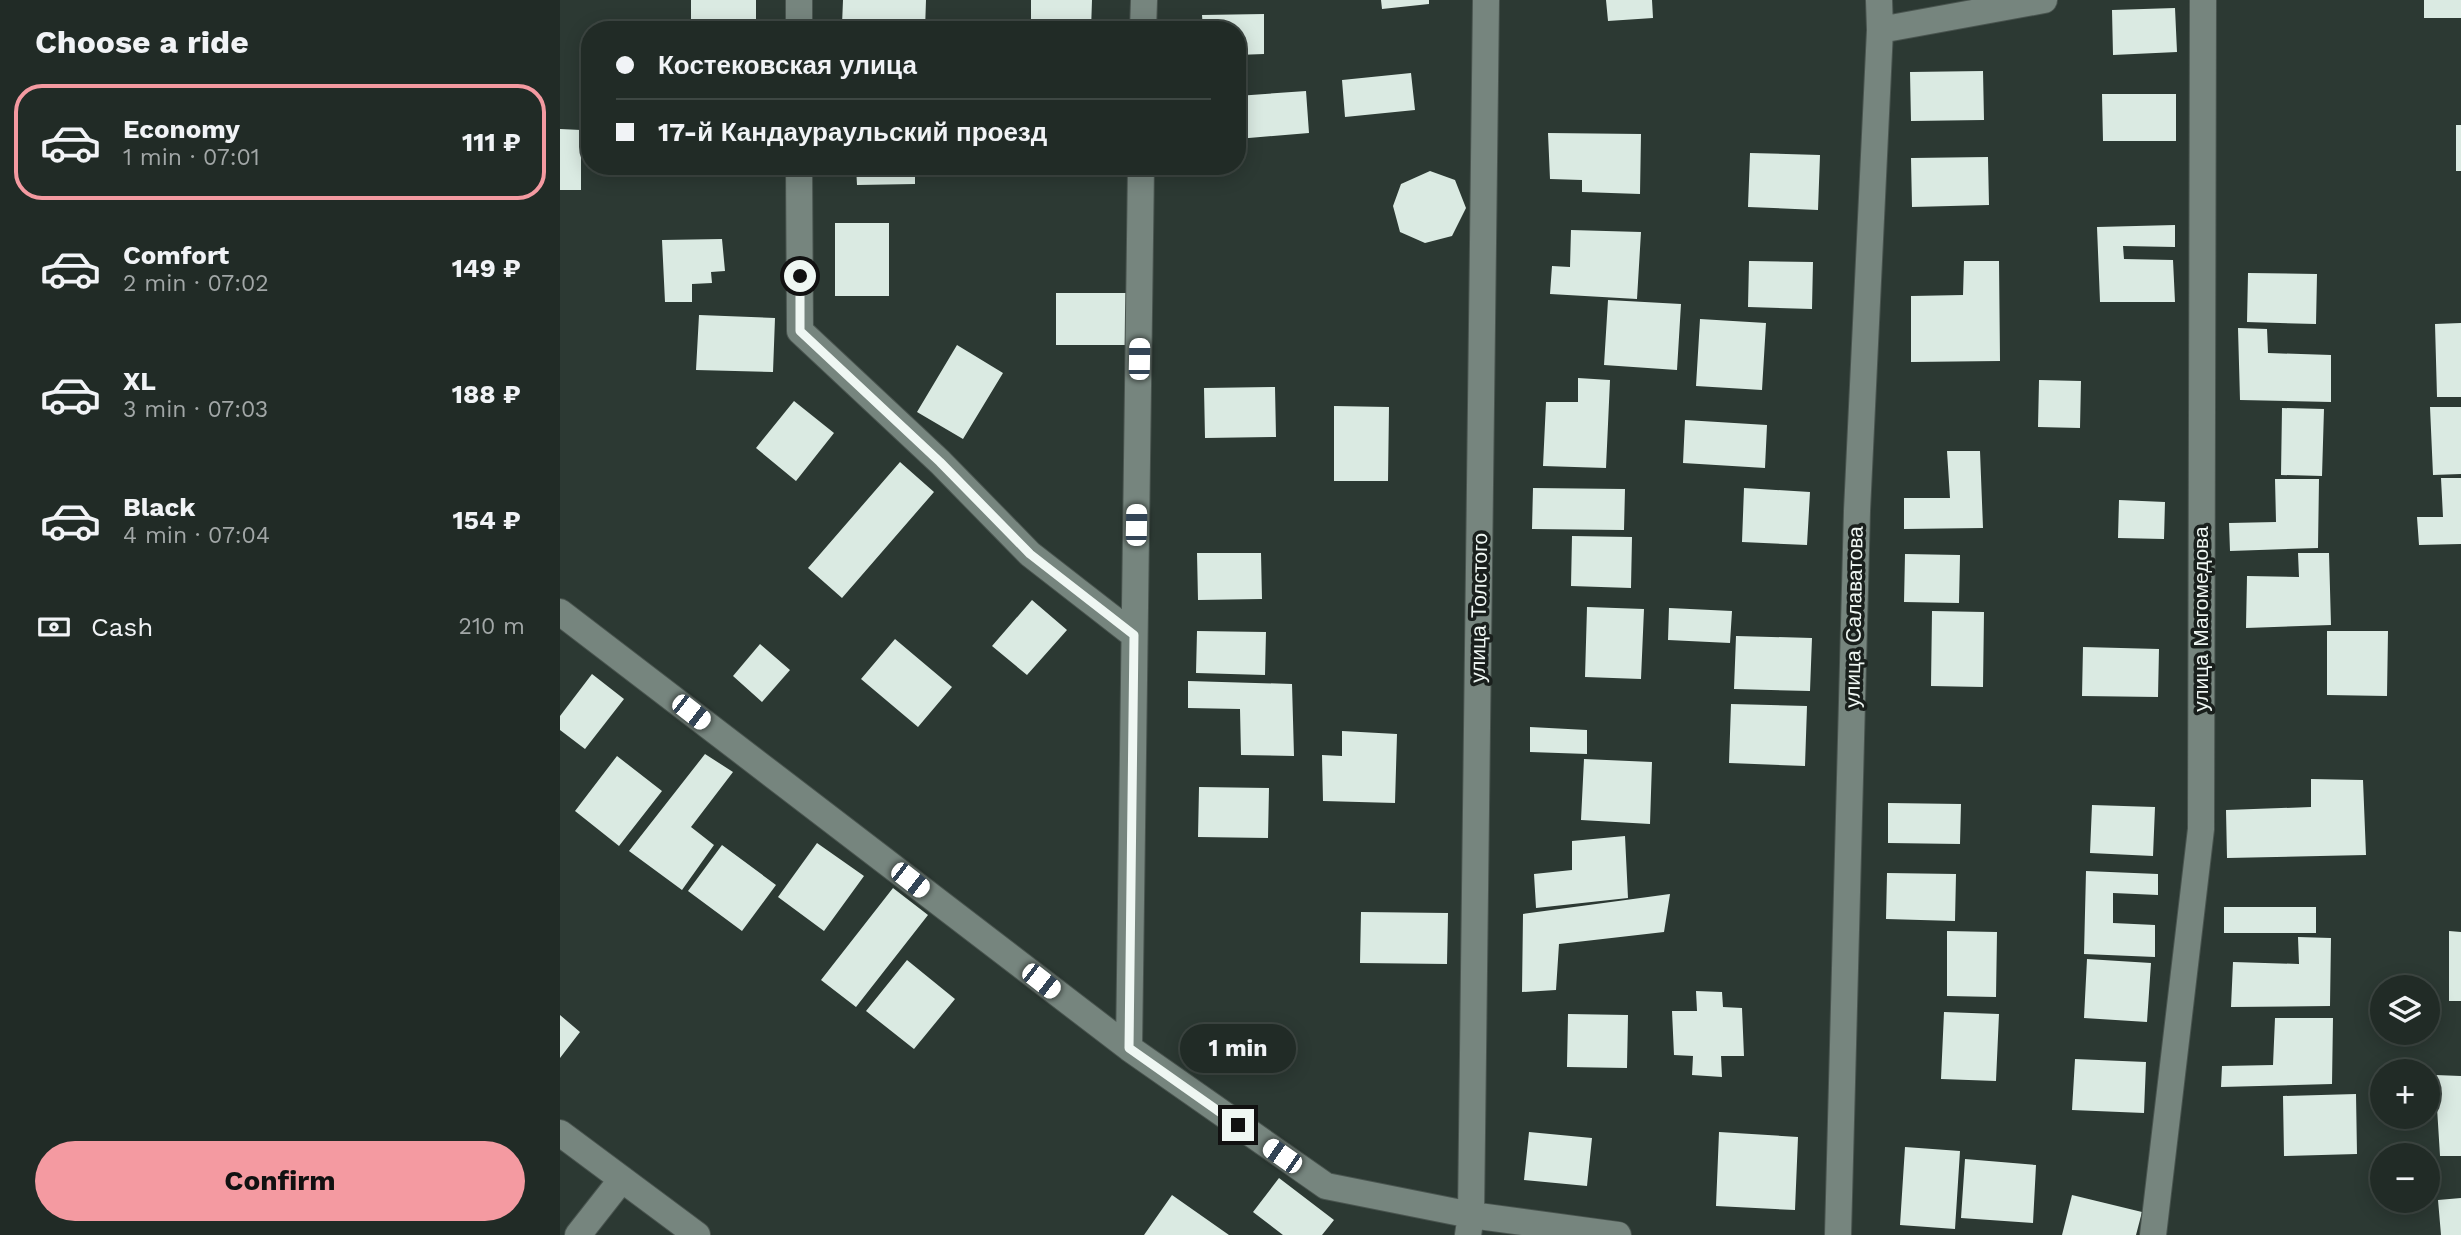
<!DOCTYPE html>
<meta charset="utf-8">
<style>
body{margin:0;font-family:"Work Sans",sans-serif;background:#29332e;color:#f1f3f6;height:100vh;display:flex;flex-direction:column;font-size:26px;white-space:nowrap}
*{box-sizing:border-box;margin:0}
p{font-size:23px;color:#a2a7a7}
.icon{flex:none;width:38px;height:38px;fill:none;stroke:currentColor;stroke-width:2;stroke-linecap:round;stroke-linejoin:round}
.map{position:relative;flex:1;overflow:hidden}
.panel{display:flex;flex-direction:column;background:#212b26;width:560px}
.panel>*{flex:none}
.hud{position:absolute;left:21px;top:21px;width:665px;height:154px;border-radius:28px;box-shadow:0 4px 18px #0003,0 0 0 2px #3e4743;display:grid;align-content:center;height:154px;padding:0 35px;background:#212b26}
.tools{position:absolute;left:1810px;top:975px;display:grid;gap:14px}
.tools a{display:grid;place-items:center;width:70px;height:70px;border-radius:50%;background:#212b26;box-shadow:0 4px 18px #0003,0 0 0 2px #3e4743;font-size:35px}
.end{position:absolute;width:32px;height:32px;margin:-16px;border:9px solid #eff7f3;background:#111;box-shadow:0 0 0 4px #111}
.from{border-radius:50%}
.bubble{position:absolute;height:49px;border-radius:24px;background:#212b26;box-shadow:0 4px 18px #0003,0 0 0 2px #3e4743;font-size:23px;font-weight:700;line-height:49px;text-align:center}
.car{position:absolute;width:21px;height:42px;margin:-21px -10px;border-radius:9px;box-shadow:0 0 5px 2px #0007;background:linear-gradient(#fff 24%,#345 0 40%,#fff 0 76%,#345 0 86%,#fff 0)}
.hud b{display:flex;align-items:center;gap:24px;height:66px;font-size:26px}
.hud b+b{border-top:2px solid #3e4743}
.hud i{width:18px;height:18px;background:#f1f3f6}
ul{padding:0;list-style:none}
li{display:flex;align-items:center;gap:21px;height:116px;margin:0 14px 10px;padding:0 21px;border:4px solid transparent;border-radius:28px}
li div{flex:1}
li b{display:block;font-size:26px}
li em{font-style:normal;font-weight:700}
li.current{border-color:#f49aa1}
li>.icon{width:63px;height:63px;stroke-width:1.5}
h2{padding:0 35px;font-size:32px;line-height:84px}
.pay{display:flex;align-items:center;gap:18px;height:77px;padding:0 35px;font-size:26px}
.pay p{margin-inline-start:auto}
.cta{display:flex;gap:14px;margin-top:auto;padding:14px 35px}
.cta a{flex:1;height:80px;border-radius:42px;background:#f49aa1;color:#111;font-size:28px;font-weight:700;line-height:80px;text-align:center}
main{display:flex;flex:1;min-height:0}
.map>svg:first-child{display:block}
</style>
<main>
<section class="panel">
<h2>Choose a ride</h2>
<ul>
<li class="current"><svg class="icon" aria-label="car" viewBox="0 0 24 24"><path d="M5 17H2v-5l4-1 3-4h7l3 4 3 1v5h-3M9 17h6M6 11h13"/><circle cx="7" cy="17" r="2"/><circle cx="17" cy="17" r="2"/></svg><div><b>Economy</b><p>1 min · 07:01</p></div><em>111 ₽</em></li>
<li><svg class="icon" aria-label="car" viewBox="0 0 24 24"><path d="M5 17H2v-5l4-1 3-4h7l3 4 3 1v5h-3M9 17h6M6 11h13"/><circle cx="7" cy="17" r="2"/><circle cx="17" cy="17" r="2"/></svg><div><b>Comfort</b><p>2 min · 07:02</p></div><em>149 ₽</em></li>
<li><svg class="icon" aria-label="car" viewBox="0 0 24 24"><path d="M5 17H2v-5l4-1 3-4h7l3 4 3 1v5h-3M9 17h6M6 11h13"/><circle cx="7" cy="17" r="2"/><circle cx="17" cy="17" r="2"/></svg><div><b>XL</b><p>3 min · 07:03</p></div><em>188 ₽</em></li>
<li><svg class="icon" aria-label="car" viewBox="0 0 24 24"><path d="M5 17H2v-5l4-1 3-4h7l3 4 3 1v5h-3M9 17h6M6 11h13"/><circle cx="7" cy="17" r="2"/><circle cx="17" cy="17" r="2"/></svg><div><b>Black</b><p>4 min · 07:04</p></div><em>154 ₽</em></li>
</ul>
<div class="pay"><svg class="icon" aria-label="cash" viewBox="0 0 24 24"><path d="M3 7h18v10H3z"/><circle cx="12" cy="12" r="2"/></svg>Cash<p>210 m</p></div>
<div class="cta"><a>Confirm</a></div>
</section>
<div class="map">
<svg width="1901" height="1235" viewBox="0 0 1901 1235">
<rect width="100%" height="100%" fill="#2c3933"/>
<!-- building -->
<path fill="#daeae2" d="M131,0h65v25h-65z
M283,0h83l-1,30 -83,-5z
M471,0h61l-1,30 -60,-1z
M821,0h48v4l-47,5z
M1046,0h46l1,18 -45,3z
M1864,0h37v18h-37z
M1615,8l2,44 -64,3 -1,-45z
M704,14v40l-27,1v-25h-34l-1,-15z
M1423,71l1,49 -73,1 -1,-49z
M851,73l4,37 -70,7 -3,-37z
M746,91l3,42 -72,6v-43z
M1542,94h74v47h-73z
M1896,125h5v46h-5z
M0,129l21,1v60h-21z
M988,133l93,1 -1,60 -58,-2v-12l-32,-1z
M1190,153l70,2 -2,55 -70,-3z
M1428,157l1,48 -77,2 -1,-49z
M296,166h59v18l-58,1z
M870,171l25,9 11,28 -14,28 -27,7 -25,-11 -7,-26 8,-22z
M275,223h54v73h-54z
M1615,225v22l-52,-1 1,13 49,1 2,42h-75l-3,-75z
M1011,230l70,2 -4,67 -87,-5 2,-28 18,1z
M162,239l3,32 -14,1 1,11 -20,1v18h-27l-3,-62z
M1189,261l64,1 -1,47 -64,-2z
M1404,261h35l1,100 -89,1v-66l52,-1z
M1688,273l69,1 -1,50 -69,-2z
M496,293h71v52h-71z
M1048,300l73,4 -4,66 -73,-5z
M139,315l76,3 -2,54 -77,-2z
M1140,319l66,4 -4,67 -66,-4z
M1901,323v74h-24l-2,-73z
M1678,328l29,1 1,24 63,2v47l-91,-2z
M397,345l46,28 -40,66 -46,-27z
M1018,378l32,2 -4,88 -63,-2 3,-64h32z
M1479,380l42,1 -1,47 -42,-1z
M715,387l1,50 -71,1 -1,-50z
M234,401l40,32 -38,48 -40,-33z
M774,406l55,1 -1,74h-54z
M1870,407h31v67l-28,1z
M1722,408l42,1 -2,67 -41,-1z
M1125,420l82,5 -2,43 -82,-5z
M1387,451h33l3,77 -79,1v-31h46z
M340,462l34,30 -92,106 -34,-30z
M1881,478h20v66l-42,1 -2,-28h26z
M1715,479h44l-1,69 -88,3 -1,-28 47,-1z
M973,488l92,1 -1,41 -92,-1z
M1184,488l66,4 -3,53 -65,-3z
M1559,500l46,2 -1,37 -46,-1z
M1012,536l60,1 -1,51 -60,-2z
M637,553h64l1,46 -64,1z
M1738,553h31l2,72 -85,3 1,-52 52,1z
M1345,554l55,1 -1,48 -55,-1z
M472,600l35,30 -40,45 -35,-29z
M1027,607l57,2 -3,70 -56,-2z
M1109,608l63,3 -2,32 -62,-3z
M1372,611l52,1 -1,75 -52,-1z
M637,631l69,1 -1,43 -69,-2z
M1767,631h61l-1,65 -60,-1z
M1176,636l76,2 -2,53 -76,-2z
M335,639l57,48 -34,40 -57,-48z
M200,644l30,26 -28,32 -29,-26z
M1523,647l76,2 -1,48 -76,-1z
M32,674l32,25 -39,50 -25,-19v-14z
M628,681l104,3 2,72 -53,-1 -1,-46 -52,-1z
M1171,704l76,2 -2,60 -76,-3z
M970,727l57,3v24l-57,-2z
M782,731l55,3 -2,69 -72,-2 -1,-46 20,1z
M145,754l28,18 -42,55 23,18 -32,45 -53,-39z
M57,756l45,35 -43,55 -44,-35z
M1024,759l68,3 -2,62 -69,-4z
M1751,779l52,1 3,75 -139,3 -1,-48 85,-3z
M639,787l70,1 -1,50 -70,-1z
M1328,803l73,1 -1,40 -72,-1z
M1532,805l63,2 -2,49 -63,-3z
M1065,836l3,62 -92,10 -2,-34 38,-4v-29z
M257,843l47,33 -40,55 -46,-34z
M162,845l54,40 -34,46 -54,-40z
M1526,871l72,3v21l-45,-2v30l42,2v32l-71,-3z
M1327,873l69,1 -1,47 -69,-2z
M333,888l35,27 -72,92 -35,-27z
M1110,894l-6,38 -105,12 -3,46 -34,2 1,-78z
M1664,907h92v26h-92z
M801,912l87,1 -1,51 -87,-1z
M1387,931l50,1 -1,65 -49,-1z
M1889,931l12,1v69h-12z
M1738,937l33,1 -1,68 -99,1 2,-45 66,2z
M1527,959l64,4 -4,59 -63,-4z
M347,960l48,39 -41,50 -48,-38z
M1136,991l26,1 1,15 19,1 2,48h-23l1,21 -30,-2 1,-19 -19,-1 -2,-44h25z
M1384,1012l55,2 -3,67 -55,-2z
M1008,1014l60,1 -1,53 -60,-1z
M0,1015l20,17 -20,26z
M1715,1018h58l-1,66 -111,3 1,-21 51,-1z
M1515,1059l71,3 -2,51 -72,-3z
M1875,1075l26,1v80h-21z
M1796,1094l1,60 -73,2 -1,-60z
M969,1132l63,6 -5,48 -63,-6z
M1159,1132l79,5 -3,73 -79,-4z
M1345,1147l55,4 -5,78 -55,-4z
M1405,1159l71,6 -3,58 -72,-5z
M719,1178l55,42 -12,15h-39l-30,-23z
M612,1195l57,40h-85z
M1512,1195l70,17 -6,23h-74z
M1901,1198v37h-20l-3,-35z"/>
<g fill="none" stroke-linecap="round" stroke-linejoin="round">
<defs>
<path id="minor" d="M239,0v30
M583,30l1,-30
M1320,30l164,-30
M239,166l1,165 140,131 90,92 104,81
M0,612l569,436 197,138 145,29 147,20
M569,1048l12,-882
M0,1133l137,102
M18,1235l44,-56
M908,1235l3,-20 15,-1215
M1278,1235l19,-724 23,-481 -1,-30
M1593,1235l48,-406 2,-829"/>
</defs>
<!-- minor casing -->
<use href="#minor" stroke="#49544f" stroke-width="28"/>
<!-- minor -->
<use href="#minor" stroke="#76857e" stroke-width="26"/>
</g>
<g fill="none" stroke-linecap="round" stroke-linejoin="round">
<!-- route -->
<path stroke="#eff7f3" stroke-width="9" d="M240,276v55l140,131 90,92 104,81 -5,413 109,77"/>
</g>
<g text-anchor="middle" stroke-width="7" stroke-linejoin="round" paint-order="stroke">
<!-- street labels -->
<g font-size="21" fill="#eff7f3" stroke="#191f1c">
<text transform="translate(919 608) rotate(-89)" y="7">улица Толстого</text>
<text transform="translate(1294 617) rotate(-89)" y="7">улица Салаватова</text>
<text transform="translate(1641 619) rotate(-90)" y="7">улица Магомедова</text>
</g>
</g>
</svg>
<div class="tools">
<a><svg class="icon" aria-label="layers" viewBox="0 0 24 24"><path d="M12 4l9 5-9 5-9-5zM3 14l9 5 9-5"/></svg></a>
<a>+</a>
<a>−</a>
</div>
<i class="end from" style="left:240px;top:276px"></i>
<i class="end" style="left:678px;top:1125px"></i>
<div class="bubble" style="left:620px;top:1024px;width:116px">1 min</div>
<i class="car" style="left:579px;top:359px;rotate:1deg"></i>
<i class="car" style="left:576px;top:525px;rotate:1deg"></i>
<i class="car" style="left:131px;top:712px;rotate:128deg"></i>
<i class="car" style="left:350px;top:880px;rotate:128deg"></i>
<i class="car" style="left:481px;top:981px;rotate:128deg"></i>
<i class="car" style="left:722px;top:1156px;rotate:305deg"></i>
<div class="hud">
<b><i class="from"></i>Костековская улица</b>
<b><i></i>17-й Кандаураульский проезд</b>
</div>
</div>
</main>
